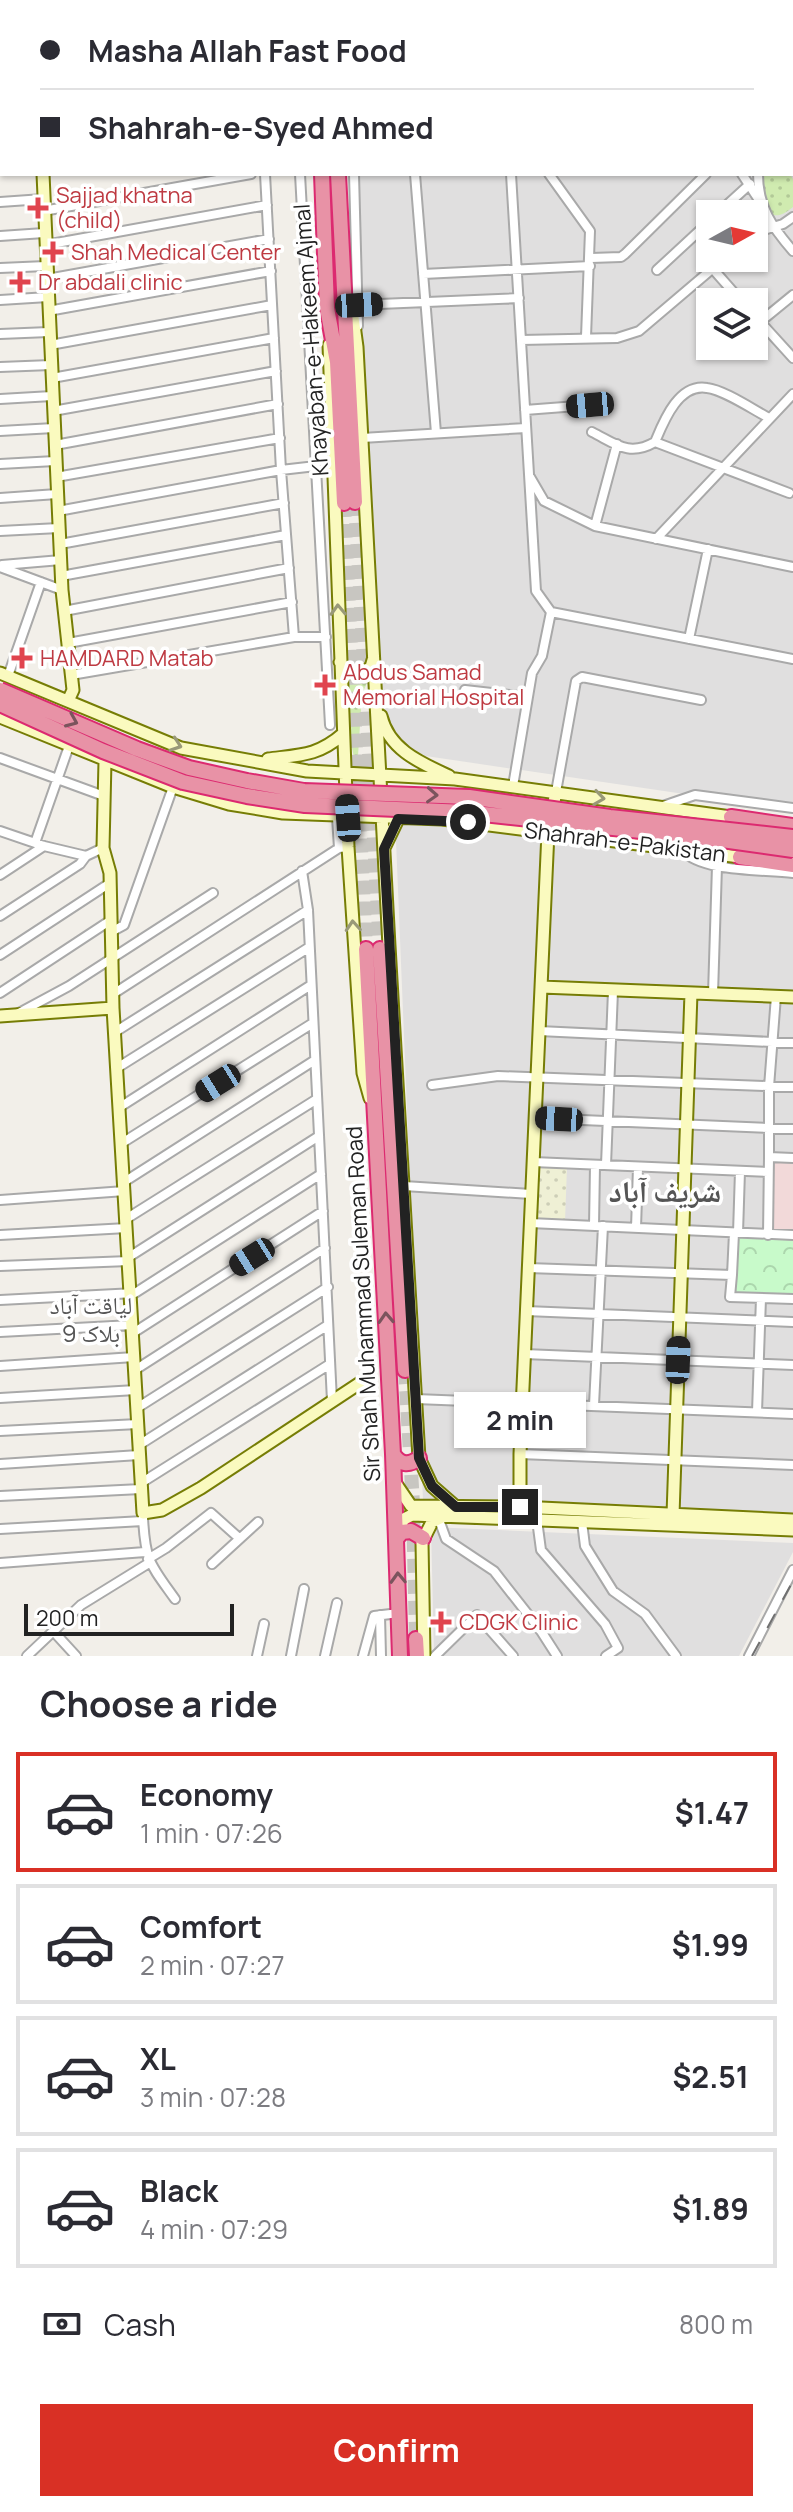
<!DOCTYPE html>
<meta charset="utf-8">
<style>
body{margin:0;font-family:Manrope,"Noto Naskh Arabic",sans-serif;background:#f7f7f7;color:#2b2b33;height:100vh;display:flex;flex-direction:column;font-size:30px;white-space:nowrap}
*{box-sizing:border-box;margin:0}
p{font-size:26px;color:#7c7c81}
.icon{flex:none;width:44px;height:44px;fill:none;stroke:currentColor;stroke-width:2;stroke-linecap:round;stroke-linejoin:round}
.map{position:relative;height:1656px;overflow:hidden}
.drawer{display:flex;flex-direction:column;background:#fff;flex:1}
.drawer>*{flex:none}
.top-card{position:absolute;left:0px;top:0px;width:794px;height:176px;box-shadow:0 2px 6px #0004;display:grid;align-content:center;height:176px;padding:0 40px;background:#fff}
.needle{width:52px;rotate:82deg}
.buttons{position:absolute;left:696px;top:200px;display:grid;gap:16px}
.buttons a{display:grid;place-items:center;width:72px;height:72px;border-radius:0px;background:#fff;box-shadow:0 2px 6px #0004;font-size:40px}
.scale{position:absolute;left:24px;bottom:20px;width:210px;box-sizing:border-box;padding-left:8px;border:4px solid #222;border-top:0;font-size:22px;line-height:28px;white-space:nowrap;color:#222;-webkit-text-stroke:6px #fff;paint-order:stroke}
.end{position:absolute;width:36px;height:36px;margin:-18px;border:10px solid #222;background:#fff;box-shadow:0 0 0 4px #fff}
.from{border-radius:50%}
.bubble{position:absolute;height:56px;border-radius:0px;background:#fff;box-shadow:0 2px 6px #0004;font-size:26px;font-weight:700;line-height:56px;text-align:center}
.car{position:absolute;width:24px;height:48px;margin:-24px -12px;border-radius:10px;box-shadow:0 0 6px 2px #0007;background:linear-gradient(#222 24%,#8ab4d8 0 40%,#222 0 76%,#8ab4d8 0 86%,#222 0)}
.top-card b{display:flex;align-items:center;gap:28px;height:76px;font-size:30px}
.top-card b+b{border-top:2px solid #e1e1e2}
.top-card i{width:20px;height:20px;background:#2b2b33}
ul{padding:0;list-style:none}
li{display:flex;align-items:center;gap:24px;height:120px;margin:0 16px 12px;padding:0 24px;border:4px solid #e1e1e2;border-radius:0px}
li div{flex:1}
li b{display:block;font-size:30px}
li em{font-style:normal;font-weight:700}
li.active{border-color:#d93025}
li>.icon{width:72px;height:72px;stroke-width:1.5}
h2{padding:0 40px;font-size:36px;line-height:96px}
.pay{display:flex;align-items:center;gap:20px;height:88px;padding:0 40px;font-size:30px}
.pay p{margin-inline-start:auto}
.button{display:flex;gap:16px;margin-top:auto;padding:16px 40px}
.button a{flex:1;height:92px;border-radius:0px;background:#d93025;color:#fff;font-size:32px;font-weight:700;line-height:92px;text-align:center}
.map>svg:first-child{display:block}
</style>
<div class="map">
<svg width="793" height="1656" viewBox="0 0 793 1656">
<defs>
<pattern id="farmland-dots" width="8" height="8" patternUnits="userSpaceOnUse" patternTransform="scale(2)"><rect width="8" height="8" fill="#eff0d5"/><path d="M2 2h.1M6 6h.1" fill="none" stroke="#cdceb7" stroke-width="1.8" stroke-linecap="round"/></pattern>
<pattern id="grass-dots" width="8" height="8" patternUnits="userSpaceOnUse" patternTransform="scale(2)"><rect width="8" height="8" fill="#d0ebb0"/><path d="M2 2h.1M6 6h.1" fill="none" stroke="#b2c997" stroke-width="1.8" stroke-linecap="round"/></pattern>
<pattern id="park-crowns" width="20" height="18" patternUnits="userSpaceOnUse" patternTransform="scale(2)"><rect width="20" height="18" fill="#c8faca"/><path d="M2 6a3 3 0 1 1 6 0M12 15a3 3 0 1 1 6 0" fill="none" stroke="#acd6ad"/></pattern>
</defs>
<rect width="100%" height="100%" fill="#f2efe9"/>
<!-- residential -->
<path fill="#e0dfdf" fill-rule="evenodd" d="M342,0h451v810l-381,-56 -16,-16 -10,-19 -6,-26 -29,-519h441v-172zM710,214h44v44h-44zM710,302h44v44h-44z
M395,816l398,51v649l-370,-15z
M431,1527l362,16v9l-54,104h-305z"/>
<!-- commercial -->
<path fill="#f2d9d9" d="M769,1157l24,1v77l-28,-1z"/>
<!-- farmland -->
<path fill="url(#farmland-dots)" d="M531,1165l36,2 -2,54 -37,-1z"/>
<!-- grass -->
<path fill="url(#grass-dots)" d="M761,174h29l3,5v28c-30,25 -30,-12 -32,-33z
M347,680l9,3 12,-2 -6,13 -4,62 -4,2 -6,-31z"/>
<!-- park -->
<path fill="url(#park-crowns)" d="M734,1233l59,2v64l-63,-2z"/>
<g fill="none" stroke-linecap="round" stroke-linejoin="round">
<!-- highway-tunnel -->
<path stroke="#c8c6c1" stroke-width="14" stroke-dasharray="14 7" stroke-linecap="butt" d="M355,502l25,447
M344,503l22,446
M405,1370l8,134 3,135"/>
<defs>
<path id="street" d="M125,0l3,2
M173,0l2,2
M256,0v2
M292,0v2
M348,0v2
M405,0v2
M713,0l2,2
M217,2l3,-2
M504,2v-2
M624,2l2,-2
M746,2l3,-2
M792,106l1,-1
M265,174l16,296 13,167
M300,174l30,551
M354,174l4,152
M415,174l21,259
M511,174l25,417 15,21 242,47
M549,174l41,57 -4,106
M742,174l17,26
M758,174c0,33 14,53 35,77
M0,202l43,-3
M43,211l208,-37
M717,214l33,-30
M754,233l29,-9 10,-7
M0,236l44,-3
M45,245l222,-40
M591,258l30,-1 4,-3 81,-80
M0,268l46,-2
M713,269l29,33
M657,270l53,-49
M423,274l167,-8
M47,279l222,-40
M0,300l48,-3
M356,305l163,-7
M48,311l223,-40
M754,315l39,43
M760,322l33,-27
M0,334l49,-2
M521,340l96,-2 22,-7 86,-73
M50,345l222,-40
M0,367l51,-2
M52,378l222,-40
M0,399l52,-3
M525,410l65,-5
M53,411l223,-40
M0,431l54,-3
M592,432c24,12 37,25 63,10l134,51
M362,438l164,-10
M655,442c8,-19 23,-59 52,-54 17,2 45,21 62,30
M55,445l223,-41
M0,464l55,-3
M56,477l224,-39
M530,477l14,24 51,25 198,41
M0,498l57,-4
M58,511l223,-41 35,-4
M595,526l22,-82
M0,531l59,-3
M656,539l137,-145
M60,544l224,-41
M2,565l59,-5
M0,567l62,23
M61,576l225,-41
M64,611l225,-43
M689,639l19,-90
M68,643l224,-41
M71,675l223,-38h32
M8,676l33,-94
M465,690l62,7
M0,758l104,38
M513,786l19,-113 10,-17 9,-44
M556,792l20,-111 6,-4 119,23
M663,806l32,-11 98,13
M337,817l2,31
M0,831l44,15 42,10 17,-8
M35,843l34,-97
M682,850c21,23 80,19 111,23
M302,871l6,39 24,491
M0,875l44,-29
M0,916l80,-52 6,-8
M111,932l13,-7 49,-138
M0,955l110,-72
M0,993l111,-73
M113,994l226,-146 9,-1
M713,994l4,-128
M17,1014l52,-28 144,-93
M539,1031l254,12
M115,1032l193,-122
M117,1068l191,-120
M432,1085l66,-9 295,11
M120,1107l191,-122
M535,1118l258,11
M122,1143l191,-120
M769,1157v-70l7,-91
M533,1162l235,10
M606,1165l7,-174
M124,1182l191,-122
M404,1186l127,8
M0,1200l125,-9
M126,1219l191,-120
M530,1223l263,12
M594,1226l1,-61
M636,1228l2,-61
M738,1233l2,-62
M0,1235l127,-7
M768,1235l1,-78 24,1
M129,1257l190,-121
M0,1266l129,-5
M528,1268l204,7 2,-42
M732,1275l-2,22 63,2
M0,1300l135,-7 186,-119
M526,1311l267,11
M0,1332l132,-7
M133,1333l190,-122
M524,1354l269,11
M0,1366l134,-9
M135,1370l190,-122
M0,1398l136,-8
M416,1399l377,15
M594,1405l9,-179
M137,1408l191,-121
M757,1412l4,-114
M0,1431l138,-7
M139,1445l189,-120
M520,1454l273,11
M0,1464l139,-9
M141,1483l189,-119
M0,1496l141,-7
M143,1517c2,44 7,47 32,82
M438,1517l8,22 48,32 47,60 16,25
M537,1520l4,30 64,74 13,24 -12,8
M582,1522l3,24 28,45 32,23 31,42
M0,1529l143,-8
M148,1559l18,-11 45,-35 28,25
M0,1563l145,-11
M212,1564l46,-42
M380,1615l1,41
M54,1632l22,24
M27,1656l54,-51 68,-42
M257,1656l7,-32
M291,1656l13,-67
M325,1656l12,-53
M363,1656l11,-40 25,-3
M435,1656l42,-41 36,41
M749,1656l44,-86"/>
<path id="secondary" d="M27,0l1,2
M0,18h2
M0,167l2,1
M43,174l19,416 11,100 -5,11
M351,303l6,44 32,599 30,512 13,28 24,21
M329,345l19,502 15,226 7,25
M340,662l8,10 13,2 10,-7 2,-7
M0,673l181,75 126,23 148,8 276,38
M381,716c8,34 40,47 68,60
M0,717l173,70 56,17 54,9 159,6 298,38
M268,759c32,-4 50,-3 75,-25
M105,761l-2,87 7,25 3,135 30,505 19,-3 39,-22 168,-111
M384,848l14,-29
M541,987l252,10
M0,1016l113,-8
M396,1484l15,22 109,1 273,13
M520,1507v-53l28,-622 8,-40
M673,1515l18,-522
M396,1534l8,-15 8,-4 381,15
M424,1656l-2,-114 10,-20 12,-6"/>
<path id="highway" d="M314,0v2
M332,0v2
M322,174l5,134 10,54 7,141
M338,174l17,328
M731,817l62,9
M740,857l53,8
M366,949l27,505 7,202
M380,949l25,421
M393,1454c7,11 16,12 26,4
M396,1539l6,-7 9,-1 12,7
M416,1639l1,17"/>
</defs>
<!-- street casing -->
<use href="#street" stroke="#a9a9a9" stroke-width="12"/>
<!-- secondary casing -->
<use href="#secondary" stroke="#767d05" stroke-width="15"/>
<!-- highway casing -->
<use href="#highway" stroke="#dc2a70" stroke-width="18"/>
<!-- street -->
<use href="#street" stroke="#fff" stroke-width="8"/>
<!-- secondary -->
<use href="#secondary" stroke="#fafabf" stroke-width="11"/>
<!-- highway -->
<use href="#highway" stroke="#e892a6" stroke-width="14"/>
<!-- rail -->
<path stroke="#707070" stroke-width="2" stroke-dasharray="16 16" stroke-linecap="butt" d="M752,1656l41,-75"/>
<defs>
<path id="highway-bridge" d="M0,690l137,59 52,19 58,13 57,10 165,6 141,20 183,20
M0,704l103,47 80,31 64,14 58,9 160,7 250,27 78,11"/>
</defs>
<!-- highway-bridge casing -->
<use href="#highway-bridge" stroke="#dc2a70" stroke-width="18" stroke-linecap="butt"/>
<!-- highway-bridge -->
<use href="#highway-bridge" stroke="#e892a6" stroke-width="14"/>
</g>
<!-- one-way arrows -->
<defs><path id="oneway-chevron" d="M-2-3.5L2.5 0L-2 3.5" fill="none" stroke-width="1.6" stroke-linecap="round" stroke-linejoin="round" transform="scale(2)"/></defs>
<g stroke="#999978">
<use href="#oneway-chevron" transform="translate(338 610) rotate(-92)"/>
<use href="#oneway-chevron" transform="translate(176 745) rotate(19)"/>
<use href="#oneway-chevron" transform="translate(599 798) rotate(8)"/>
<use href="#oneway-chevron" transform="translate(353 926) rotate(-94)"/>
</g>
<g stroke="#7b545d">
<use href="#oneway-chevron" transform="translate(72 721) rotate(23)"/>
<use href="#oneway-chevron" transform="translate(432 795) rotate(3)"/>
<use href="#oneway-chevron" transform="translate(386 1318) rotate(-93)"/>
<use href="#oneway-chevron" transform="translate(398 1578) rotate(-92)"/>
</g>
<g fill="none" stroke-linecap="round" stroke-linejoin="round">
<!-- route -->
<path stroke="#222" stroke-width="10" d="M468,822l-70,-3 -14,30 35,609 13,28 24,21h64"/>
</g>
<!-- markers -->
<g fill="#e0444e" stroke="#fff" stroke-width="3">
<path d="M34 196h8v8h8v8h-8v8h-8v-8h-8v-8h8z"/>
<path d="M49 240h8v8h8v8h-8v8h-8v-8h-8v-8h8z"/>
<path d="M16 270h8v8h8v8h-8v8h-8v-8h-8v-8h8z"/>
<path d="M18 646h8v8h8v8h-8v8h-8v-8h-8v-8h8z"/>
<path d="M321 673h8v8h8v8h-8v8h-8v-8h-8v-8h8z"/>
<path d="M437 1610h8v8h8v8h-8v8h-8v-8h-8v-8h8z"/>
</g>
<g text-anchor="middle" stroke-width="7" stroke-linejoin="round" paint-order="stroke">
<!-- health labels -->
<g font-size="22" fill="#be3a42" stroke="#fff" text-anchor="start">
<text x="56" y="203">Sajjad khatna<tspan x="56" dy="25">(child)</tspan></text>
<text x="71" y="260">Shah Medical Center</text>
<text x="38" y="290">Dr abdali clinic</text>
<text x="40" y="666">HAMDARD Matab</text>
<text x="343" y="680">Abdus Samad<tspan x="343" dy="25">Memorial Hospital</tspan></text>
<text x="459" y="1630">CDGK Clinic</text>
</g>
<!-- street labels -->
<g font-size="22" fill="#222" stroke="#fff">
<text transform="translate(311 340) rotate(-94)" y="8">Khayaban-e-Hakeem Ajmal</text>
<text transform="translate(625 842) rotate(7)" y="8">Shahrah-e-Pakistan</text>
<text transform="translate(363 1304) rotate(-93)" y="8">Sir Shah Muhammad Suleman Road</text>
</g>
<!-- neighbourhood labels -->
<g font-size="24" fill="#555" stroke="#fff">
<text x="91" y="1314">لیاقت آباد<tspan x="91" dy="28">بلاک 9</tspan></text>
</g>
<!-- district labels -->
<g font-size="30" font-weight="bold" fill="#555" stroke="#fff">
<text x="665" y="1202">شريف آباد</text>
</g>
</g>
</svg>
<div class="buttons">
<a><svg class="needle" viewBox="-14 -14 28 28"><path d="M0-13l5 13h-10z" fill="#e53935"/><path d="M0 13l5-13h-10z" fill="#7c7c81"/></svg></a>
<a><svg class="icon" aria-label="layers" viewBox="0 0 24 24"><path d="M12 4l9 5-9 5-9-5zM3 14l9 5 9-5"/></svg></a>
</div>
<div class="scale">200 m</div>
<i class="end from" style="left:468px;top:822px"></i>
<i class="end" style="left:520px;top:1507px"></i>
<div class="bubble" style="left:454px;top:1392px;width:132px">2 min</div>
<i class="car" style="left:359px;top:305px;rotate:87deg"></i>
<i class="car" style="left:590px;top:405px;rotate:265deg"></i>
<i class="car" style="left:348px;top:818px;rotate:356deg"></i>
<i class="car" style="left:218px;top:1083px;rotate:238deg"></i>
<i class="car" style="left:559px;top:1119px;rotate:273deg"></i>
<i class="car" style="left:252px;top:1257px;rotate:238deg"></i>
<i class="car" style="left:678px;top:1360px;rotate:2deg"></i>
<div class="top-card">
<b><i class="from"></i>Masha Allah Fast Food</b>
<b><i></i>Shahrah-e-Syed Ahmed</b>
</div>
</div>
<section class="drawer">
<h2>Choose a ride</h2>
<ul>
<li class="active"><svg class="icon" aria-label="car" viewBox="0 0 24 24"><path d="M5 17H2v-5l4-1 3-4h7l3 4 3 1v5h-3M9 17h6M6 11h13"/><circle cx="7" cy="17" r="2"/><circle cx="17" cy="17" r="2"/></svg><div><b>Economy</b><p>1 min · 07:26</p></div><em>$1.47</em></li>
<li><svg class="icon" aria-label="car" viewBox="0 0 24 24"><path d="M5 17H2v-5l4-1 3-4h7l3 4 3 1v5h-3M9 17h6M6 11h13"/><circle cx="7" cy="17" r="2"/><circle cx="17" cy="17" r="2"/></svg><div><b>Comfort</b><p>2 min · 07:27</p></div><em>$1.99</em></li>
<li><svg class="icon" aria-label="car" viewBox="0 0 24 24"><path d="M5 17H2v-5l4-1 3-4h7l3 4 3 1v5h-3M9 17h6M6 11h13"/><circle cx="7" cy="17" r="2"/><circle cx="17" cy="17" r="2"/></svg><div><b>XL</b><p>3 min · 07:28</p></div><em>$2.51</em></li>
<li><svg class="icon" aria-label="car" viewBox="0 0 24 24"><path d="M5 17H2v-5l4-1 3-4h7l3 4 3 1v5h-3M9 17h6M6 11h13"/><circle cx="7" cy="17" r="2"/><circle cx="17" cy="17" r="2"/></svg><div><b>Black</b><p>4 min · 07:29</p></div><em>$1.89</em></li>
</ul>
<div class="pay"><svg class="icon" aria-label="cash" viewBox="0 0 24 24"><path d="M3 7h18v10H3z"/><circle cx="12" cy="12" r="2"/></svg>Cash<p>800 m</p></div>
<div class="button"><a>Confirm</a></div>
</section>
